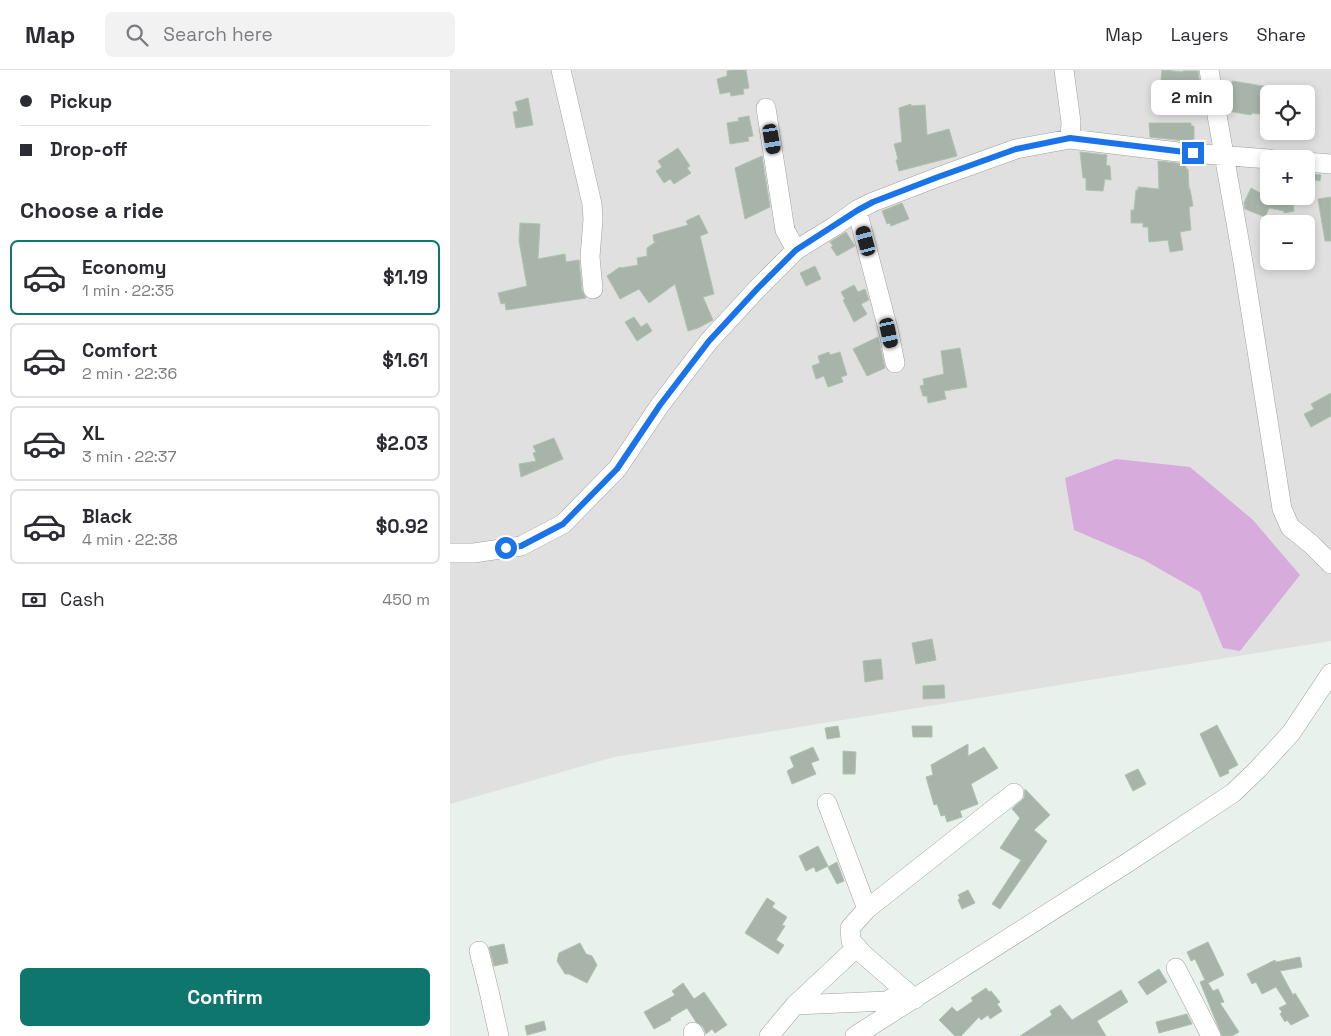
<!DOCTYPE html>
<meta charset="utf-8">
<style>
body{margin:0;font-family:"Space Grotesk",sans-serif;background:#f2f2f3;color:#2b2b33;height:100vh;display:flex;flex-direction:column;font-size:19px;white-space:nowrap}
*{box-sizing:border-box;margin:0}
p{font-size:16px;color:#7c7c81}
.icon{flex:none;width:28px;height:28px;fill:none;stroke:currentColor;stroke-width:2;stroke-linecap:round;stroke-linejoin:round}
.map{position:relative;flex:1;overflow:hidden}
.details{display:flex;flex-direction:column;background:#fff;width:450px}
.details>*{flex:none}
.guide{display:grid;align-content:center;height:110px;padding:0 20px;background:#fff}
.controls{position:absolute;left:810px;top:15px;display:grid;gap:10px}
.controls a{display:grid;place-items:center;width:55px;height:55px;border-radius:8px;background:#fff;box-shadow:0 2px 8px #0003;font-size:25px}
.end{position:absolute;width:22px;height:22px;margin:-11px;border:6px solid #1a73e8;background:#fff;box-shadow:0 0 0 2px #fff}
.from{border-radius:50%}
.bubble{position:absolute;height:35px;border-radius:8px;background:#fff;box-shadow:0 2px 8px #0003;font-size:16px;font-weight:700;line-height:35px;text-align:center}
.car{position:absolute;width:15px;height:30px;margin:-15px -8px;border-radius:6px;box-shadow:0 0 4px 1px #0007;background:linear-gradient(#222 24%,#8ab4d8 0 40%,#222 0 76%,#8ab4d8 0 86%,#222 0)}
.guide b{display:flex;align-items:center;gap:18px;height:48px;font-size:19px}
.guide b+b{border-top:1px solid #e1e1e2}
.guide i{width:12px;height:12px;background:#2b2b33}
ul{padding:0;list-style:none}
li{display:flex;align-items:center;gap:15px;height:75px;margin:0 10px 8px;padding:0 10px;border:2px solid #e1e1e2;border-radius:8px}
li div{flex:1}
li b{display:block;font-size:19px}
li em{font-style:normal;font-weight:700}
li.on{border-color:#0f766e}
li>.icon{width:45px;height:45px;stroke-width:1.5}
h2{padding:0 20px;font-size:22px;line-height:60px}
.pay{display:flex;align-items:center;gap:12px;height:55px;padding:0 20px;font-size:19px}
.pay p{margin-inline-start:auto}
.action{display:flex;gap:10px;margin-top:auto;padding:10px 20px}
.action a{flex:1;height:58px;border-radius:8px;background:#0f766e;color:#fff;font-size:20px;font-weight:700;line-height:58px;text-align:center}
header{display:flex;align-items:center;gap:30px;box-sizing:border-box;height:70px;padding:0 25px;background:#fff;border-bottom:1px solid #e1e1e2}
header strong{font-size:24px}
nav{display:flex;gap:28px;margin-inline-start:auto;font-size:18px}
.search{width:350px;height:45px;background:#f2f2f3;display:flex;align-items:center;gap:12px;box-sizing:border-box;padding:0 18px;border-radius:8px;color:#7c7c81;font-size:19px}
main{display:flex;flex:1;min-height:0}
.map>svg:first-child{display:block}
</style>
<header>
<strong>Map</strong>
<div class="search"><svg class="icon" aria-label="search" viewBox="0 0 24 24"><circle cx="10" cy="10" r="6"/><path d="M15 15l6 6"/></svg>Search here</div>
<nav><a>Map</a><a>Layers</a><a>Share</a></nav>
</header>
<main>
<section class="details">
<div class="guide">
<b><i class="from"></i>Pickup</b>
<b><i></i>Drop-off</b>
</div>
<h2>Choose a ride</h2>
<ul>
<li class="on"><svg class="icon" aria-label="car" viewBox="0 0 24 24"><path d="M5 17H2v-5l4-1 3-4h7l3 4 3 1v5h-3M9 17h6M6 11h13"/><circle cx="7" cy="17" r="2"/><circle cx="17" cy="17" r="2"/></svg><div><b>Economy</b><p>1 min · 22:35</p></div><em>$1.19</em></li>
<li><svg class="icon" aria-label="car" viewBox="0 0 24 24"><path d="M5 17H2v-5l4-1 3-4h7l3 4 3 1v5h-3M9 17h6M6 11h13"/><circle cx="7" cy="17" r="2"/><circle cx="17" cy="17" r="2"/></svg><div><b>Comfort</b><p>2 min · 22:36</p></div><em>$1.61</em></li>
<li><svg class="icon" aria-label="car" viewBox="0 0 24 24"><path d="M5 17H2v-5l4-1 3-4h7l3 4 3 1v5h-3M9 17h6M6 11h13"/><circle cx="7" cy="17" r="2"/><circle cx="17" cy="17" r="2"/></svg><div><b>XL</b><p>3 min · 22:37</p></div><em>$2.03</em></li>
<li><svg class="icon" aria-label="car" viewBox="0 0 24 24"><path d="M5 17H2v-5l4-1 3-4h7l3 4 3 1v5h-3M9 17h6M6 11h13"/><circle cx="7" cy="17" r="2"/><circle cx="17" cy="17" r="2"/></svg><div><b>Black</b><p>4 min · 22:38</p></div><em>$0.92</em></li>
</ul>
<div class="pay"><svg class="icon" aria-label="cash" viewBox="0 0 24 24"><path d="M3 7h18v10H3z"/><circle cx="12" cy="12" r="2"/></svg>Cash<p>450 m</p></div>
<div class="action"><a>Confirm</a></div>
</section>
<div class="map">
<svg width="881" height="966" viewBox="0 0 881 966">
<rect width="100%" height="100%" fill="#e9f1ec"/>
<!-- residential -->
<path fill="#dfe0df" fill-rule="evenodd" d="M0,0h881v571l-717,116 -164,47zM819,24h37v37h-37zM819,89h37v37h-37zM819,154h37v37h-37z"/>
<!-- water -->
<path fill="#d8abdd" d="M666,389l74,8 63,53 47,55 -60,76 -17,-3 -23,-56 -56,-32 -70,-30 -9,-52z"/>
<!-- building -->
<path fill="#a8b4a9" stroke="#acc3ae" d="M284,0h12l3,18 -6,1 1,5 -13,2 -1,-4 -10,2 -3,-15 10,-3v-5z
M712,0l21,2v-1h15l2,14 -27,2v5l-13,-1z
M782,11l37,6 -2,28 -15,-2 -1,2 -23,-4z
M78,28l5,27 -17,3 -3,-16 5,-1 -3,-9z
M461,34v2l14,-1 2,30 22,-6 8,27 -58,15 -3,-11 2,-1 -4,-15 8,-2 -3,-34z
M299,46l4,20 -5,1 1,4 -19,3 -3,-21 12,-2 -1,-3z
M699,53h42v3h3v13l-8,2 -36,-4z
M228,78l12,18 -3,2 4,5 -17,11 -4,-5 -6,4 -8,-12 6,-4 -4,-6z
M630,82l27,3 -1,10 4,1 1,14 -6,-1 -2,12 -17,-1v-12h-3z
M312,86l8,51 -25,12 -10,-51z
M708,91l28,3v5h2l1,20h1l3,17 -4,1 2,23 -11,2 3,18 -13,2 -2,-12 -19,2 -1,-15h-5v-4h-12v-13h3l2,-20h2v-3l21,2z
M816,101h3v25h8l-1,5 16,-3 2,13 -10,2v-2l-15,-3 -4,9 -20,-8 -1,-6 7,-15 9,5z
M859,104l12,1 -1,6 -12,-2z
M881,127v44h-6l-7,-42z
M452,133l7,16 -18,7 -1,-3 -3,1 -5,-13z
M249,145l9,18 -8,3 14,58 -11,3 10,23 -15,8 -10,3 -13,-47 -26,19 -10,-14 -19,10 -13,-23 13,-9 1,1 17,-3 -1,-7 10,-2v-8l10,-7 -3,1 -1,-7 35,-10 -2,-4z
M70,153l20,1 -2,35 27,-5 1,8 13,-2 3,30 4,8 -80,12 -1,-7 -4,1 -3,-11 29,-7 -8,-45z
M396,162l9,14 -18,10 -6,-9 2,-1 -3,-4z
M365,196l6,13 -15,7 -6,-13z
M404,215l4,7 7,-3 4,11 -8,4 6,10 -13,8 -11,-22 2,-1 -4,-7z
M184,247l7,10 6,-4 5,8 -15,10 -12,-19z
M428,267l7,31 -18,8 -14,-27z
M510,278l7,39 -23,4 2,8 -18,4 -1,-7h-4l-3,-10 4,-1 -1,-6 21,-5 -3,-23z
M379,282l1,3 10,-3 7,23 -6,2 2,5 -15,5 -4,-11 -8,3 -4,-13 8,-3 -2,-7z
M881,323v23l-20,11 -7,-13 10,-5 -3,-5z
M104,368l9,21 -42,18 -2,-13 17,-3 -3,-8 3,-1 -3,-6z
M482,569l4,21 -20,4 -4,-21z
M431,589l2,20 -18,3 -2,-21z
M494,615l1,13 -22,1v-13z
M767,655l21,40 -10,5 1,3 -9,4 -20,-43z
M388,656l2,11 -13,2 -2,-11z
M462,656h20v11h-19z
M518,674v12l16,-9 14,21 -27,16 7,20 -18,7 2,6 -15,5 -2,-7 -4,1 -4,-12 -3,1 -8,-28 7,-2 -2,-10z
M363,677l6,13 -8,3 5,11 -24,10 -5,-13 7,-4 -4,-10z
M393,681l13,1 -1,22h-12z
M688,699l8,15 -13,7 -8,-16z
M575,719l25,26 -16,15 13,11 -47,68 -8,-5 29,-44 -21,-12 20,-30 -8,-9 12,-11z
M368,776l10,20 -12,6 -2,-5 -8,4 -7,-15z
M387,792l7,19 -7,3 -9,-17z
M518,820l7,13 -13,6 -4,-9 2,-2 -2,-3z
M317,828l8,5 -3,4 15,10 -5,8 3,1 -9,14 8,5 -6,9 -33,-21z
M758,872l16,33 -16,8 5,8 5,-2 6,13 -4,1 19,29 -7,4h-10l-22,-54 5,-2 -10,-21 -4,2 -4,-9z
M130,873l6,11 6,2 5,9 -10,18 -18,-9h-4l-8,-13 2,-8z
M54,874l4,19 -14,3 -5,-19z
M850,887l2,10 -22,4 13,24 2,-2 14,23 -18,9 -4,-5 -2,2 -5,-8 2,-2 -3,-4 8,-4 -11,-17 -14,7 -6,-12 -4,2 -5,-10 28,-14 1,2z
M709,899l8,13 -20,13 -9,-13z
M233,913l11,16 10,-7 23,33 -12,8 -3,-4 -6,5 -3,-7 -7,-5 -9,-14 -17,10 1,2 -17,9 -10,-17 31,-17 -3,-4z
M536,918l3,4 2,-1 9,11 -3,2 5,7 -12,8 -2,-4 -7,5 -2,-3 -18,19h-6l-16,-16 13,-13 5,5 16,-11 -2,-3z
M671,920l7,12 -31,19 9,15h-86l32,-21 -2,-4 10,-6 12,15z
M737,944l5,10 -33,9 -3,-11z
M94,951l2,9 -19,5 -2,-9z"/>
<g fill="none" stroke-linecap="round" stroke-linejoin="round">
<defs>
<path id="minor" d="M111,0l31,134 1,15 -3,38 3,32
M614,0l7,52 -1,17
M759,0l34,192 39,247 8,18 21,17 20,20
M316,38l19,122 11,20
M856,92l25,2
M407,140l32,123 6,30
M0,483h24l47,-7 42,-22 54,-55 43,-64 49,-64 49,-53 38,-38 39,-24 22,-16 16,-8 65,-25 78,-28 54,-10 108,13 91,7
M377,733l40,106
M29,881l10,40 10,45
M726,898l35,68
M465,929l-51,-44 -13,-14 -1,-13 17,-19 147,-116
M345,935l92,-4 18,-11
M243,962l2,4
M319,966l26,-31 62,-58
M405,966l272,-173 106,-70 25,-24 33,-36 40,-60"/>
</defs>
<!-- minor casing -->
<use href="#minor" stroke="#9f9f9f" stroke-width="20"/>
<!-- minor -->
<use href="#minor" stroke="#fff" stroke-width="19"/>
</g>
<g fill="none" stroke-linecap="round" stroke-linejoin="round">
<!-- route -->
<path stroke="#1a73e8" stroke-width="6" d="M56,478l15,-2 42,-22 54,-55 43,-64 49,-64 49,-53 38,-38 62,-40 15,-8 65,-25 78,-28 54,-11 123,15"/>
</g>
</svg>
<div class="controls">
<a><svg class="icon" aria-label="locate" viewBox="0 0 24 24"><circle cx="12" cy="12" r="6"/><path d="M12 2v4M12 18v4M2 12h4M18 12h4"/></svg></a>
<a>+</a>
<a>−</a>
</div>
<i class="end from" style="left:56px;top:478px"></i>
<i class="end" style="left:743px;top:83px"></i>
<div class="bubble" style="left:701px;top:10px;width:82px">2 min</div>
<i class="car" style="left:322px;top:69px;rotate:170deg"></i>
<i class="car" style="left:416px;top:171px;rotate:345deg"></i>
<i class="car" style="left:439px;top:263px;rotate:168deg"></i>
</div>
</main>
